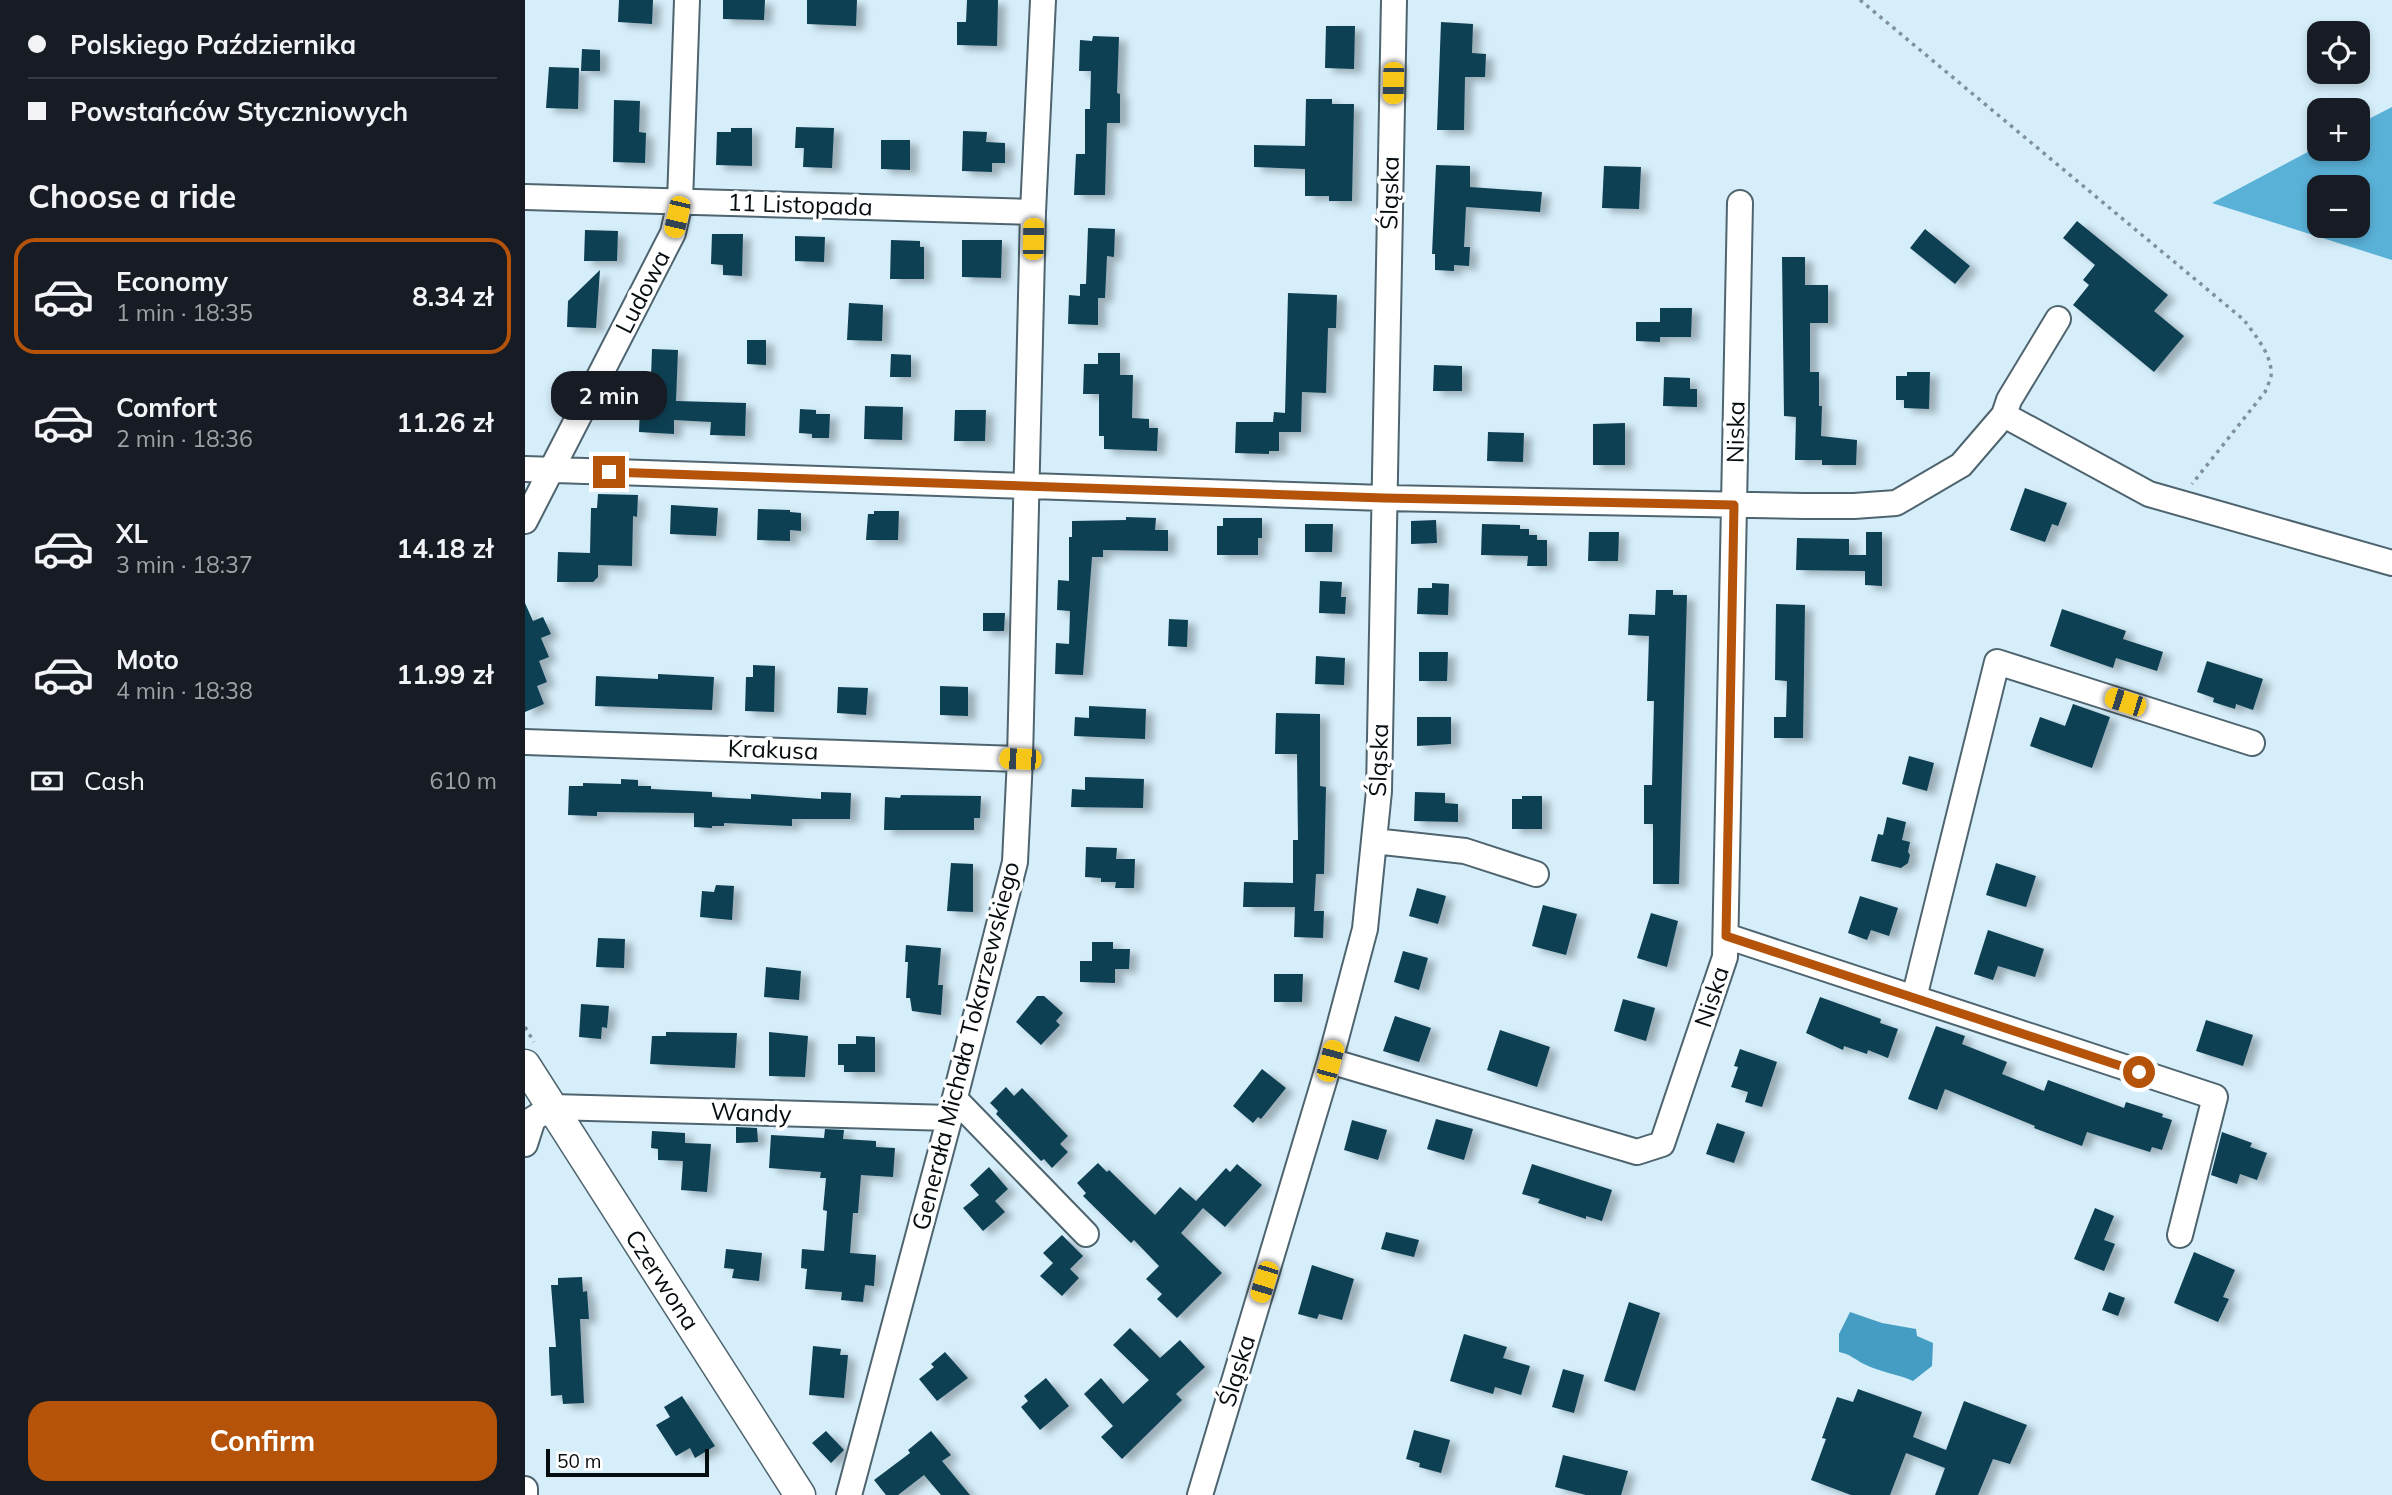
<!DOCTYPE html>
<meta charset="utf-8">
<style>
body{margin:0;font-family:Mulish,sans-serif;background:#20242c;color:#f1f3f6;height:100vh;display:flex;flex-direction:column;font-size:26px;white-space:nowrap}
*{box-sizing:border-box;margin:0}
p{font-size:23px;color:#9ea1a6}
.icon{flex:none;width:38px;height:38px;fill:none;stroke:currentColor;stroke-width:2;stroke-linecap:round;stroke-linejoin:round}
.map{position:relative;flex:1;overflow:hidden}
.panel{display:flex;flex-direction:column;background:#171b24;width:525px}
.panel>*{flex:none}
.guide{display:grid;align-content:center;height:154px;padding:0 28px;background:#171b24}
.fabs{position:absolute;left:1782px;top:21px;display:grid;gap:14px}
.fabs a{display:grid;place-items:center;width:63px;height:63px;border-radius:14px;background:#171b24;box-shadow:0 4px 10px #0003;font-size:35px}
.scale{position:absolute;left:21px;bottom:18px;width:163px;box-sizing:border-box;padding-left:7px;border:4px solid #050d11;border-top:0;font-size:19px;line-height:24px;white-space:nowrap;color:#050d11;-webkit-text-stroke:5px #fff;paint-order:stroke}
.end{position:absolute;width:32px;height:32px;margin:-16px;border:9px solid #b45309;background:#fff;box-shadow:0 0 0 4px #fff}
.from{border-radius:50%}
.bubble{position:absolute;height:49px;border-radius:21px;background:#171b24;box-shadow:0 4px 10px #0003;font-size:23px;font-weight:700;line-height:49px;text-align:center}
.car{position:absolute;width:21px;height:42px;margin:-21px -10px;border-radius:9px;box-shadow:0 0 5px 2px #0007;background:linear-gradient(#f5c518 24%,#345 0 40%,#f5c518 0 76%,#345 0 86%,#f5c518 0)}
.guide b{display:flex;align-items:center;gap:24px;height:66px;font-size:26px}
.guide b+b{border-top:2px solid #363941}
.guide i{width:18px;height:18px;background:#f1f3f6}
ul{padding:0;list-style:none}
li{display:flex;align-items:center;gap:21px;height:116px;margin:0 14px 10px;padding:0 14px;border:4px solid transparent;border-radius:21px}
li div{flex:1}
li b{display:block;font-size:26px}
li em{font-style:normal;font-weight:700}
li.on{border-color:#b45309}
li>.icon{width:63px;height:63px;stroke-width:1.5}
h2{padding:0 28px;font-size:32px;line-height:84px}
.pay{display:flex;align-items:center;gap:18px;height:77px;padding:0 28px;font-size:26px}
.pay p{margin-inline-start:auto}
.button{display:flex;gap:14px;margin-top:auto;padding:14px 28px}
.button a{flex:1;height:80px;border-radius:21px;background:#b45309;color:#fff;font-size:28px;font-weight:700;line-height:80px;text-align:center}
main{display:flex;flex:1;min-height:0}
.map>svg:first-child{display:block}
</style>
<main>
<section class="panel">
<div class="guide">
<b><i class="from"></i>Polskiego Października</b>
<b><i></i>Powstańców Styczniowych</b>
</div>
<h2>Choose a ride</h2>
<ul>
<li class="on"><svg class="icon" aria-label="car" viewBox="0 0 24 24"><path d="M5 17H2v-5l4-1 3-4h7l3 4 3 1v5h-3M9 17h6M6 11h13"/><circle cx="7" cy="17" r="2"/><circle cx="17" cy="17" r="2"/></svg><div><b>Economy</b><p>1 min · 18:35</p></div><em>8.34 zł</em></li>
<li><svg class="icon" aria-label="car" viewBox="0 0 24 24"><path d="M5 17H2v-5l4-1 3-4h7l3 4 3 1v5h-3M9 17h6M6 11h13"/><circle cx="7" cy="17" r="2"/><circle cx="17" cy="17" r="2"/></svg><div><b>Comfort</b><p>2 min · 18:36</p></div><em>11.26 zł</em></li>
<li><svg class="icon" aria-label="car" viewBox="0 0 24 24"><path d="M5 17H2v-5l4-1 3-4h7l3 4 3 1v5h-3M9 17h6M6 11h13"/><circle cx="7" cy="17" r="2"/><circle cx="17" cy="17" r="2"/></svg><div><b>XL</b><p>3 min · 18:37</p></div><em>14.18 zł</em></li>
<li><svg class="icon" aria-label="car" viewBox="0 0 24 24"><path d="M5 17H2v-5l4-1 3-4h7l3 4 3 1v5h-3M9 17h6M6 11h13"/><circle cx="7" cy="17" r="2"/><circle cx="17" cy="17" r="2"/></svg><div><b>Moto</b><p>4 min · 18:38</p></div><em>11.99 zł</em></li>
</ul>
<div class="pay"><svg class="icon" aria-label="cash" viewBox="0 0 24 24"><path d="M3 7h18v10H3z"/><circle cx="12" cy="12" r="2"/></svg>Cash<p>610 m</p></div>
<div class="button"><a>Confirm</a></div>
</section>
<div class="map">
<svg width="1867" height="1495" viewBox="0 0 1867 1495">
<defs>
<filter id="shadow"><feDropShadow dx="8" dy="4.5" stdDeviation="3.5" flood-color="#0004"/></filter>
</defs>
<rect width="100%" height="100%" fill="#d5eefa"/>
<!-- forest -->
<path fill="#5ab1d8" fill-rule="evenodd" d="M1867,107v153l-180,-57 107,-57v3h38v-24zM1794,187h38v39h-38z"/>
<!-- water -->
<path fill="#459dc3" d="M1325,1312l32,11 34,6 1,7 16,7 -1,23 -19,15c-15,-7 -34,-9 -49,-17 -10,-5 -14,-10 -25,-12v-18z"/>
<!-- building -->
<path fill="#0e3f52" filter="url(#shadow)" d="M94,0h34l-1,24 -34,-2z
M198,0h42l-1,20 -41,-1z
M282,0h50l-1,26 -49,-2z
M442,0h31l-1,46 -40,-1v-23h9z
M916,22l32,2 -1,29 14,1 -1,23h-20l-1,53h-27z
M801,26h29l-1,43 -29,-1z
M568,36l26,1 -2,56 3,1v29h-13l-2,72h-31l2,-41h9v-45h5l1,-38h-12l1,-31 12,1z
M57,49l18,1v21h-19z
M24,67l30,1 -1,41 -32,-1z
M781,99h26v5h22l-2,97h-23v-5h-24v-27l-51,-2v-22l51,1z
M89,100l26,1 -1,31 7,1 -1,30 -32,-1z
M271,127l38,1 -2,40 -29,-1 1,-19h-9z
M206,128h21v38l-36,-1 1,-33h14z
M438,131l24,1 -1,10 19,1v20h-13v9l-30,-1z
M356,140h29v30l-29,-1z
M911,165l34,1v21l72,5 -2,20 -74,-5 -2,40h6l-1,19 -15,-1v6l-19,-1v-16h-3z
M1079,166l37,1 -2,42 -37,-1z
M1552,221l91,74 -14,16 30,25 -30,36 -81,-67 16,-20 -6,-5 12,-15 -32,-27z
M563,228l27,1 -1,28 -7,-1 -2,42h-7v27l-30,-1 1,-29 11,1v-12h6z
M1400,229l45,37 -15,18 -45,-36z
M60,230l33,1 -1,30h-33z
M187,234h31l-1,42 -19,-1v-10l-12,-1z
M270,236l30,1 -1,25 -29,-1z
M366,240l29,1v6h4v32h-34z
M437,240h40l-1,38 -39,-1z
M1257,257h23v28h23v38h-18v49h9v34h3l-1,30 36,4 -1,25h-34v-5h-27l1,-43 -12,-1z
M75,270l-4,58 -29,-1 1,-26z
M763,293l49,2 -1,33h-8l-2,65 -24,-1 -1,40h-22v19h-10v3l-34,-1 1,-31h37l1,-10 11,1z
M324,303l34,2 -1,36 -35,-1z
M1135,308h32l-1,29h-31v5l-24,-1v-19h24z
M222,340h19v25l-19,-1z
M127,349l26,1 -2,51 70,2 -1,33 -35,-1 1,-13 -37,-2v14l-35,-2 2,-55h10z
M573,353h22v22h13l-1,43 17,1v9h9l-1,23 -53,-2v-13h-5v-42h-16l1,-30h14z
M366,354l20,1v22h-21z
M909,365l28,1v25h-29z
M1382,372h23l-1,37 -25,-1v-8h-8v-24h11z
M1139,377l26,1v11h7v18l-34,-1z
M340,406l38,1 -1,33 -38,-1z
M275,409l16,1v4h14l-1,24h-17v-4l-13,-1z
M430,410h31l-1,31h-31z
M1100,423v42h-32v-41z
M963,432l36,1 -1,29 -36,-1z
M1500,488l42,15 -9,23 -6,-2 -7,18 -35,-12z
M73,494l40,1 -1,22 -4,-1 -1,50 -34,-1v12l-5,5h-36l1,-30 32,1 1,-45h6z
M146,505l47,3 -2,28 -46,-2z
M233,509l32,1v2l11,1v18l-11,-1v11l-33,-1z
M349,511h25l-1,29h-32l2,-26h6z
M601,517l30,1 -1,12h13v21l-65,-1v7h-11l-9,118 -28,-1 1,-31 13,1 1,-33 -13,-1 1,-30 11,1v-44h3v-16l54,-1z
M698,518h39v20h-4v17h-41v-29h6z
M911,520l1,23 -26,1v-23z
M780,524h28l-1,28h-27z
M957,524l38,1v4h9v6h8v5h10v26h-20l1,-10 -47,-1z
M1064,532h30l-1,29h-30z
M1341,532h16v54l-17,-1v-14l-69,-1 1,-32 52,1v16h17z
M795,581l22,1 -1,15h5l-1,17 -26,-1z
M907,583l17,1 -1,31 -31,-1 1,-26h14z
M1131,590h17v5h14l-8,289h-26v-60h-9v-39h8l2,-84h-7l2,-65 -21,-1 1,-21 26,1z
M0,603l8,18 10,-4 8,17 -10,4 8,19 -10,4 8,21 -10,4 7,18 -19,8z
M1251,604l29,1 -2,133h-29v-21h12l1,-36 -12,-1z
M1537,609l64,22 -3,8 40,13 -6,19 -41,-13 -3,10 -63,-22z
M458,613h22l-1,18h-21z
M644,619l19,1 -1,27 -19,-1z
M894,652h29l-1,29h-28z
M791,656l29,2 -1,27 -29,-1z
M1682,661l56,18 -10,31 -17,-6 -1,5 -22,-7 1,-4 -17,-6z
M228,665l22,1 -1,46 -29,-1 1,-34h7z
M133,674l56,3 -2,33 -117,-4 1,-30 62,3z
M415,686l28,1v29l-28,-1z
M313,687l30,1 -2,27 -29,-2z
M1548,704l37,13 -18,51 -62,-22 10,-29 25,9z
M564,706l57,3 -1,30 -71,-3 1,-19 14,1z
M751,713l44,1v72l6,1 -2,87h-8l-2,37h10l-1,27 -29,-1 1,-30h-52l1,-25 49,1v-43h5l-1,-86h-22z
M892,717h34v27l-34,2z
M1384,756l25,7 -7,28 -25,-7z
M560,777l59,2 -1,29 -72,-1 1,-18 13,1z
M96,779l17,1v6h13v3l61,3v5l39,2v-5l70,5v-7l30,1 -1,26h-58v7l-68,-3v3h-12v2l-18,-1v-14l-97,-1v4l-29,-1 1,-29h14v-3l38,1z
M890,792l30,1v10l13,1v18l-44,-1z
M376,795l80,1 -1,22h-6v12h-90l1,-33 15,1z
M997,796h20v33h-30v-30h10z
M1362,817l19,5 -4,18 8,2 -2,10 2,3 -2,8 -7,5 -30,-7 7,-27 5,1z
M561,847l31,1 -1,11h19l-1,29h-19l1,-6h-15v-4l-16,-1z
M426,863l22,1v48l-26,-1z
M1471,863l40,13 -10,31 -40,-12z
M191,885l18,1 -2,34 -32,-3 2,-26 12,1z
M892,888l29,8 -8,28 -29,-8z
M1335,896l38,12 -9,28 -18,-6 -4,10 -19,-7z
M1018,905l34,9 -11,41 -34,-9z
M1126,913l27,8 -11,46 -30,-9z
M1463,930l56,19 -9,28 -37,-11 -5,14 -19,-6z
M73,938l27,1 -1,29 -28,-1z
M567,942h21v7h17l-1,20h-14v14l-35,-1v-21h12z
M381,945l35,3 -3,37h5l-2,30 -29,-4 -2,-13h-4l2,-36h-3z
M878,951l25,7 -9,32 -25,-8z
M241,967l35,4 -2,29 -35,-3z
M749,974h29l-1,28h-28z
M512,996h7l19,17 -7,8 4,4 -19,20 -25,-23z
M1295,997l61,22 -1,4 18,6 -10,29 -20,-8 -1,4 -23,-8 -1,4 -37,-17z
M1098,999l32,9 -9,33 -32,-10z
M56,1004l28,2 -2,22 -5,-1 -1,12 -22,-2z
M870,1016l36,12 -12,34 -36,-11z
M1681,1020l47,15 -10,31 -47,-15z
M1411,1026l29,10 -3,8 45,18 -5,12 42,17 4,-11 76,28 2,-6 37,12 -1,3 10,3 -10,30 -10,-3 -2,5 -63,-20 -5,14 -48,-18 1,-2 -90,-37 -8,21 -29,-11z
M975,1030l50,17 -13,40 -50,-17z
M141,1032l71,1 -2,35 -85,-4 2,-28h14z
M244,1032l39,4 -3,41 -36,-1z
M331,1036l19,1v35h-31v-7h-6v-21h18z
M1215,1049l37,13 -15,45 -17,-5 3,-10 -17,-5 7,-20 -4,-1z
M737,1069l24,19 -25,31 -3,-2 -5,6 -20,-17z
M481,1087l8,9 8,-8 46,48 -8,8 8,8 -16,16 -8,-9 -3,2 -45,-47 2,-3 -8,-8z
M911,1119l37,10 -9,31 -37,-11z
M827,1120l35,10 -9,30 -34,-10z
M1192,1123l28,9 -11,31 -28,-9z
M211,1127l21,1 1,14 -22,1z
M300,1129l19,1 -1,9 33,2v6l19,1 -2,29 -32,-2 -3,38h-5l-3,40 26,2 -2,31 -9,-1 -2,17 -22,-2 1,-8 -37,-3 2,-20 -6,-1 1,-19 22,2 3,-40 -4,-1 3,-32h-6l1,-6 -52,-4 2,-33 53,3z
M127,1131l33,2v10l26,1 -4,48 -26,-2 2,-29 -25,-1v-11l-7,-1z
M1697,1132l30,11 -2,4 17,6 -10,27 -17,-6 -3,10 -26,-9z
M573,1163l9,9 2,-2 46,45 25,-28 16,14 30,-33 4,4 7,-8 25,21 -37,42 -22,-19 -22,25 41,40 -45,45 -20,-19 5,-5 -16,-15 13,-13 -25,-26 -3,3 -48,-47 3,-3 -9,-10z
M1007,1164l80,26 -10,31 -16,-5v3l-48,-16 2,-4 -18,-5z
M464,1167l19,22 -13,12 10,11 -22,19 -20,-23 16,-13 -9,-10z
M1570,1208l19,8 -10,24 11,4 -11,27 -30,-12z
M861,1232l33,8 -5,17 -33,-8z
M537,1235l21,21 -13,13 9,9 -17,18 -22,-20 13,-13 -10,-10z
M201,1249l36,4 -3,28 -27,-3 2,-9 -10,-1z
M1669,1252l41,18 -12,27 6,2 -11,23 -44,-19z
M787,1265l42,14 -12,41 -23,-6 -2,5 -19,-5z
M57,1277l1,15 4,-1 2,28h-9l4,84 -21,1 -1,-9 -11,1 -2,-45v-4h7l-5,-62h7v-7z
M1584,1292l16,6 -7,18 -16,-6z
M1104,1302l31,11 -25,78 -31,-10z
M605,1328l30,30 20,-18 25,27 -29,27 6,6 -60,59 -21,-22 12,-11 -29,-32 17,-16 22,26 26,-24 -36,-35z
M939,1334l43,13 -4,11 27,8 -9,29 -26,-8 -2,7 -43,-13z
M288,1346l28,3 -1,6h8l-4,43 -35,-3z
M420,1352l23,26 -31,23 -18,-22 15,-12 -3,-3z
M1038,1369l21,6 -10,38 -22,-6z
M521,1378l23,28 -29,24 -19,-23 7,-6 -4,-5z
M1333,1389l64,23 -9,25 33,13 18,-49 63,24 -17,39 -17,-5 -15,36h-43l10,-27 -39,-15 -16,42h-39l-40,-15 15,-41 -4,-1 15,-41 16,5z
M157,1396l33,50 -20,12 -5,-10 -14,8 -20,-31 14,-8 -6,-10z
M889,1430l36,10 -9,33 -22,-6 1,-4 -14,-4z
M301,1431l18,19 -13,13 -19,-20z
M406,1431l20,24 -9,6 28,34h-29l-17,-20 -26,20h-12l-12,-15 36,-27 -2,-3z
M1038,1455l65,16 -7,24h-35l-31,-8z"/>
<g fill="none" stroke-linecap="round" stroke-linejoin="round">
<defs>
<path id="minor" d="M0,197l508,15
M1479,415l145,79 243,69
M0,469l859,29 420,8h50l42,-3 65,-38 43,-50 5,-15 49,-81
M0,521l148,-288 7,-31 7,-202
M0,742l495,17
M849,841l91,10 71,23
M1201,936l489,161 -35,138
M1389,998l83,-336 255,81
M805,1061l307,91 25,-8 63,-187 15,-754
M430,1099l131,135
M0,1144l8,-25 19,-12 398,11
M0,1489v6
M324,1495l102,-382 64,-251 5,-103 13,-547 10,-212
M675,1495l130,-434 35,-132 14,-138 15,-791"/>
<path id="major" d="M0,1065l275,430"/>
</defs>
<!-- minor casing -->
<use href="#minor" stroke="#4e646e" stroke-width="28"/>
<!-- major casing -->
<use href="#major" stroke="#4e646e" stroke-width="33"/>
<!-- path -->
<path stroke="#7f919a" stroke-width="3.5" stroke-dasharray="3.5 5" stroke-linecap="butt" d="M1335,0l384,320c11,15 29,36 27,56 -1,5 -4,11 -6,16l-73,92
M0,1027l9,15"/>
<!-- minor -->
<use href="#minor" stroke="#fff" stroke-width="24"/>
<!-- major -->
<use href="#major" stroke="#fff" stroke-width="30"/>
</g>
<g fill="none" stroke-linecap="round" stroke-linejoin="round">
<!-- route -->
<path stroke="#b45309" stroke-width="9" d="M84,472l775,26 350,7 -8,431 413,136"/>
</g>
<g text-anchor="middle" stroke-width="7" stroke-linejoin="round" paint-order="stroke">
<!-- street labels -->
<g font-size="24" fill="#050d11" stroke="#fff">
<text transform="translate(865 193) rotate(-89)" y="8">Śląska</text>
<text transform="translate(275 205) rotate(2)" y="8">11 Listopada</text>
<text transform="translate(118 292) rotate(-63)" y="8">Ludowa</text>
<text transform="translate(1211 432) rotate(-89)" y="8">Niska</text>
<text transform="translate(248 750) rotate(2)" y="8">Krakusa</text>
<text transform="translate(854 760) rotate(-88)" y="8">Śląska</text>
<text transform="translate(1187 997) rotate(-72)" y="8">Niska</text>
<text transform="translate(441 1046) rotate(-76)" y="8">Generała Michała Tokarzewskiego</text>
<text transform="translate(226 1113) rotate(2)" y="8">Wandy</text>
<text transform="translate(137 1280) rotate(57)" y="8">Czerwona</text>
<text transform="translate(712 1371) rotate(-73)" y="8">Śląska</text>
</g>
</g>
</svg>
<div class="fabs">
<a><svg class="icon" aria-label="locate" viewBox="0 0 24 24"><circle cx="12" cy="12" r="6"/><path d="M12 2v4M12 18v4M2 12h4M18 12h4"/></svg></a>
<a>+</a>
<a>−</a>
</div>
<div class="scale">50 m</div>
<i class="end from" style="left:1614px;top:1072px"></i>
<i class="end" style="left:84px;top:472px"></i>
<div class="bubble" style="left:26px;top:371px;width:116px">2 min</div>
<i class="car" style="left:868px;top:83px;rotate:181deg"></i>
<i class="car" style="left:152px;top:217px;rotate:193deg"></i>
<i class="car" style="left:508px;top:239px;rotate:1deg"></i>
<i class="car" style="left:1600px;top:702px;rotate:288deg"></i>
<i class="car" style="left:495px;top:759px;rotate:272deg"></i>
<i class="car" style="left:805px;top:1061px;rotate:15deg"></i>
<i class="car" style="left:739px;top:1282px;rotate:197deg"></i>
</div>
</main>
